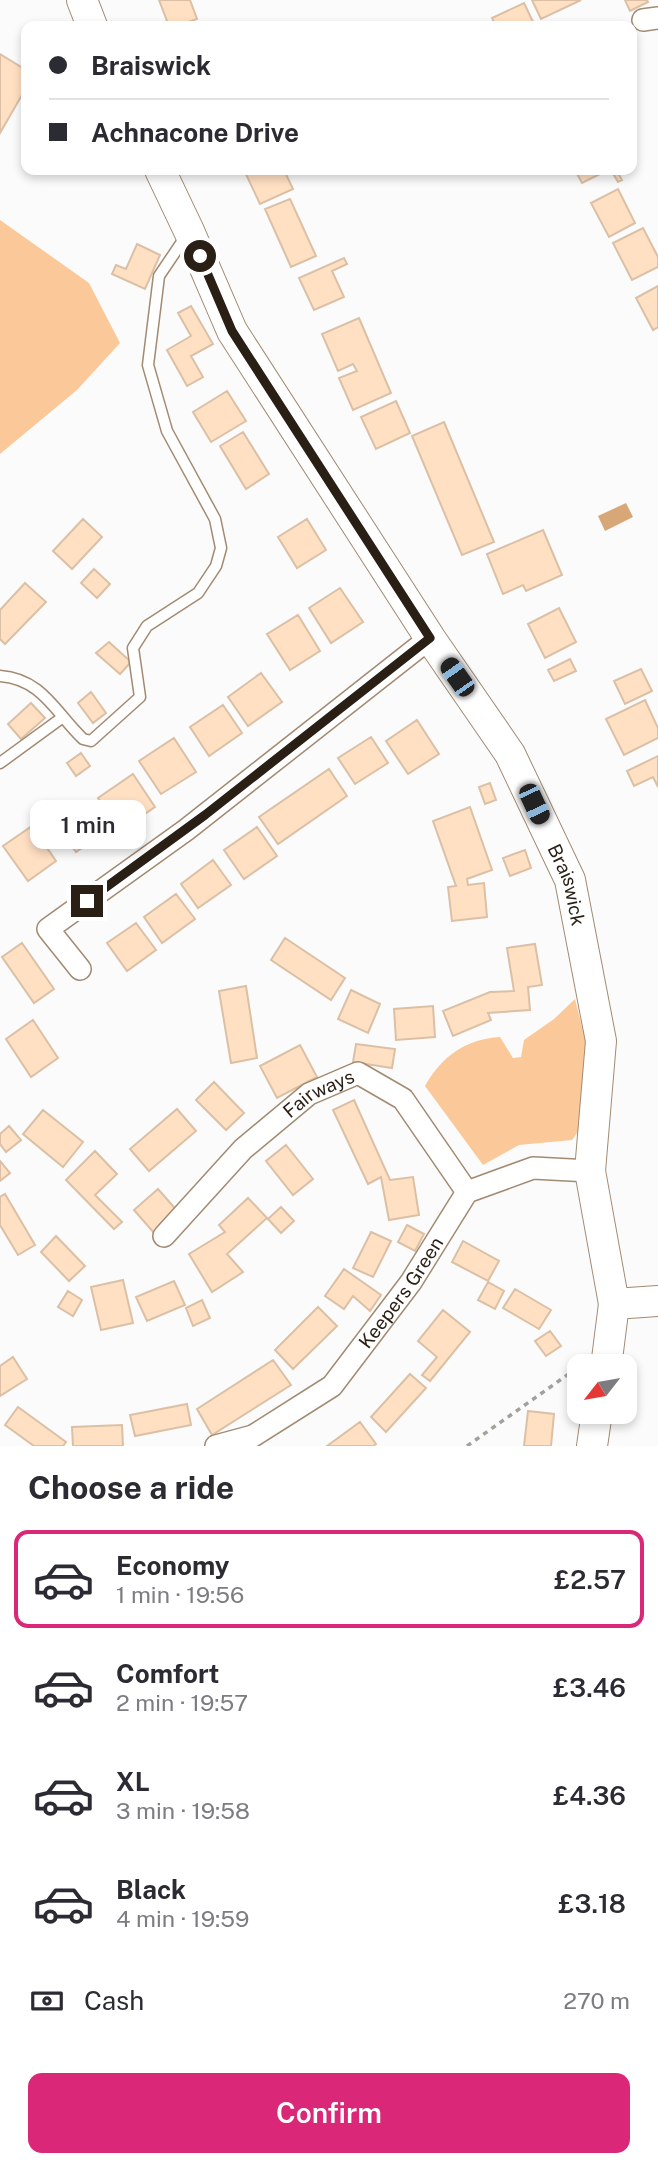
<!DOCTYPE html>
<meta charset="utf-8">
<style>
body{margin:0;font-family:"Public Sans",sans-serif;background:#f7f7f7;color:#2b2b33;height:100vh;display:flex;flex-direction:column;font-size:26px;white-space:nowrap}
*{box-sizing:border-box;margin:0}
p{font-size:23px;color:#7c7c81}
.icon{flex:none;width:38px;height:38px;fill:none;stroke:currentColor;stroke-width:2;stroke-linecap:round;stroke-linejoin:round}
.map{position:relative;height:1446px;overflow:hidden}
.side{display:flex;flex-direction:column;background:#fff;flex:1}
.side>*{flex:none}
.banner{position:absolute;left:21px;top:21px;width:616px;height:154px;border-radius:14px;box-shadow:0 4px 10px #0003;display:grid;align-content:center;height:154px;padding:0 28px;background:#fff}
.needle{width:46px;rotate:239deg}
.tools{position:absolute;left:567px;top:1354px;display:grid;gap:14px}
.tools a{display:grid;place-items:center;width:70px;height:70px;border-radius:14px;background:#fff;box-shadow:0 4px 10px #0003;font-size:35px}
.end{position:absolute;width:32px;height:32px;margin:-16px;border:9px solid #291f15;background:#fff;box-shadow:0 0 0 4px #fff}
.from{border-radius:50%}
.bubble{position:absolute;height:49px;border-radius:14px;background:#fff;box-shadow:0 4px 10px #0003;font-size:23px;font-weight:600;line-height:49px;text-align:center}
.car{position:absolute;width:21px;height:42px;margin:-21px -10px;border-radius:9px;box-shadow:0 0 5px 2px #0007;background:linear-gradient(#222 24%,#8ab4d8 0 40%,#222 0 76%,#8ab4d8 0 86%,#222 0)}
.banner b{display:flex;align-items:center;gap:24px;height:66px;font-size:26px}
.banner b+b{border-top:2px solid #e1e1e2}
.banner i{width:18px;height:18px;background:#2b2b33}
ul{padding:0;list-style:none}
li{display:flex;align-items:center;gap:21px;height:98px;margin:0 14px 10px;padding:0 14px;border:4px solid transparent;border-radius:14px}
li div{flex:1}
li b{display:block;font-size:26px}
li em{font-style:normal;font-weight:600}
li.active{border-color:#db2777}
li>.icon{width:63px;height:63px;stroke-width:1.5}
h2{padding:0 28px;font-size:32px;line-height:84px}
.pay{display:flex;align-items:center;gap:18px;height:77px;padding:0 28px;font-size:26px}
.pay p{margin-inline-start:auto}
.button{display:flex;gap:14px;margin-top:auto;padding:14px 28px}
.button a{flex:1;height:80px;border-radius:14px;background:#db2777;color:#fff;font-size:28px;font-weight:600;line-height:80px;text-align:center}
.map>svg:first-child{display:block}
</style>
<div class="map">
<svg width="658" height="1446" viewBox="0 0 658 1446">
<rect width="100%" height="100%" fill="#fafbfa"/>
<!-- green -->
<path fill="#fbc999" d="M0,220l89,63 31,60 -43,47 -77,64z
M575,999l15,60 -5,63 -13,18 -53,5 -36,20 -58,-79c17,-30 41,-47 75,-49l13,21 8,-1 3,-17 30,-21z"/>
<!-- water -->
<path fill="#d8a777" d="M626,503l7,14 -28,14 -7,-15z"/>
<!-- building -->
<path fill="#ffe0c3" stroke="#dbc0a6" stroke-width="2" d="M159,0h31l7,19 -20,7h-8z
M532,0h49l-40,19z
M625,0h22l1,2 -18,9z
M524,3l11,23h-39l-4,-8z
M0,54l26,16v18l-26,45z
M244,170h40l9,19 -33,15z
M575,170h33l-26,13z
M611,170h5l6,10 -4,2z
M618,189l17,34 -26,14 -18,-34z
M290,199l26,57 -25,11 -26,-58z
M643,228l15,29v10l-26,13 -19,-37z
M137,244l23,11 -15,34 -33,-15 4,-9 10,4z
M344,258l3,6 -15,7 12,26 -30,13 -15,-32z
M658,286v41l-5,3 -17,-32z
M191,306l22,38 -22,12 12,21 -16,9 -20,-36 24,-14 -13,-23z
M359,318l32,75 -38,17 -14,-32 18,-7 -4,-7 -15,7 -16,-37z
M227,391l19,30 -35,21 -18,-30z
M396,401l14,32 -34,16 -15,-32z
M444,422l50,120 -32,13 -50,-119z
M243,432l26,42 -23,15 -26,-43z
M83,519l19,18 -30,32 -19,-18z
M307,519l19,31 -29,18 -19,-31z
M543,530l19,45 -36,16 -3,-6 -20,9 -16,-40z
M94,569l16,15 -13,14 -16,-15z
M25,583l21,19 -41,42 -5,-5v-29z
M340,588l23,34 -32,21 -22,-35z
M559,608l17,34 -31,16 -17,-34z
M298,615l22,36 -30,19 -23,-36z
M109,642l22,20 -11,12 -24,-21z
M570,659l6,12 -22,10 -6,-11z
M641,669l11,22 -27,13 -11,-23z
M261,673l21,29 -34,24 -20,-29z
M91,692l15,21 -13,10 -15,-20z
M645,700l13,28v10l-34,17 -18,-36z
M31,703l14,15 -24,21 -13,-15z
M223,705l19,28 -33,23 -19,-29z
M417,720l22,34 -31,20 -22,-33z
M371,737l17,26 -33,21 -17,-26z
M174,738l22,34 -35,22 -22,-33z
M81,753l9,13 -14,10 -9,-13z
M658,756v31l-5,-10 -19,9 -7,-15z
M329,769l18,27 -69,48 -19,-27z
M133,774l22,33 -35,24 -22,-33z
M490,783l6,17 -11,4 -6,-17z
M86,804l19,28 -29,20 -20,-28z
M470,807l22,63 -25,9 1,6 16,-2 3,34 -35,4 -4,-34 8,-1 -23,-65z
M32,826l24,35 -28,20 -25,-35z
M257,827l20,29 -33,23 -20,-29z
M525,850l6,18 -21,8 -7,-18z
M213,860l18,25 -33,23 -17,-24z
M176,894l19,25 -33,24 -18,-26z
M136,923l20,27 -29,21 -20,-28z
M285,938l60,40 -14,22 -60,-40z
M22,943l32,46 -20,14 -32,-46z
M535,944l7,41 -14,2 2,23 -42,3 3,7 -38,16 -10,-25 47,-19 24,-1 -7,-43z
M246,986l11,72 -26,5 -12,-72z
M351,990l29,14 -12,29 -30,-14z
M433,1006l2,31 -39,3 -2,-31z
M33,1020l25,38 -27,19 -25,-38z
M356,1044l39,5 -3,19 -39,-6z
M300,1045l17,32 -40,21 -17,-32z
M214,1082l30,31 -18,17 -30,-30z
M354,1100l36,80 23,-3 6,38 -30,5 -8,-43 -13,7 -35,-74z
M177,1109l19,22 -47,40 -19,-22z
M43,1110l40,32 -20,25 -40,-33z
M9,1126l12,14 -15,12 -6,-8v-10z
M286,1145l27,34 -20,16 -27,-34z
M95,1151l22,23 -22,21 27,27 -8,7 -48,-49z
M0,1161l10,12 -10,8z
M158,1189l21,24 -24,21 -21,-24z
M5,1194l30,51 -17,10 -18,-30v-28z
M248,1198l19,20 -40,36 16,18 -31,20 -23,-38 36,-22 -6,-7z
M281,1207l13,14 -13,12 -13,-14z
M407,1225l17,9 -9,17 -17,-9z
M371,1232l20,9 -18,36 -20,-9z
M56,1236l29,30 -16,15 -28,-29z
M463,1241l36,20 -11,20 -36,-19z
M344,1269l37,26 -11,16 -17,-15 -9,13 -19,-13z
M123,1280l10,43 -32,7 -10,-43z
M174,1281l11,24 -38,16 -11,-24z
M488,1282l16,9 -9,18 -17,-9z
M515,1289l36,21 -12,19 -36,-21z
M68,1291l14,9 -9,16 -15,-9z
M202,1300l8,18 -17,8 -7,-18z
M318,1307l19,19 -44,43 -18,-19z
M443,1310l27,22 -40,49 -8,-6 15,-18 -19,-16z
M550,1331l11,15 -15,10 -11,-15z
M13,1357l14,22 -27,17v-30z
M273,1360l18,25 -79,50 -15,-26z
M410,1374l16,14 -40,44 -15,-15z
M187,1404l4,21 -56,11 -5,-21z
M18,1407l48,35 -3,4h-29l-29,-21z
M528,1411l26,3 -3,32h-27z
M360,1422l16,22 -3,2h-46z
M122,1425l1,21h-50l-1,-19z"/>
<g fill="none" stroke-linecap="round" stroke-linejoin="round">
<defs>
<path id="lane" d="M0,676c42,3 55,36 83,63l8,2 49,-44 -7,-49 14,-22 51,-33 18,-27 5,-18 -6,-29 -48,-88 -19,-66 11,-89 27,-40
M0,763l63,-46"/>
<g id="street">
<path d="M643,20l15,-2"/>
<path d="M80,969l-32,-40 138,-99 244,-192"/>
<path id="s1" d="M164,1236l79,-87 66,-55 49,-21 45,26 64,93"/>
<path id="s2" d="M216,1446l37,-10 79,-50 79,-104 56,-90 66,-24 57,3"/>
</g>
<g id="secondary">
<path d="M82,0l10,26"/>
<path id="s3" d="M160,170l29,61 43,100 198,307 80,116 60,126 31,161 -11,130 24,133 -8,63"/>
<path d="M614,1304l44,-3"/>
<path d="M592,1446l5,-34"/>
</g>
</defs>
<!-- lane casing -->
<use href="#lane" stroke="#a38a72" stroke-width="13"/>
<!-- street casing -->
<use href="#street" stroke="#a38a72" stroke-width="24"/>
<!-- secondary casing -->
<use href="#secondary" stroke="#a38a72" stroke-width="32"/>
<!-- path -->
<path stroke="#a4a19c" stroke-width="3.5" stroke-dasharray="5 5" stroke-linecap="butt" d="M467,1446l113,-80"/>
<!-- lane -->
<use href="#lane" stroke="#fff" stroke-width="10"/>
<!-- street -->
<use href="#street" stroke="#fff" stroke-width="21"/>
<!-- secondary -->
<use href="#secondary" stroke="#fff" stroke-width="30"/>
</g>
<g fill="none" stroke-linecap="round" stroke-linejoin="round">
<!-- route -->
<path stroke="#291f15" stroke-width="9" d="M87,901l118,-86 225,-177 -198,-307 -32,-75"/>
</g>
<g text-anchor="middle" stroke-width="6" stroke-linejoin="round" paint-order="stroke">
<!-- street labels -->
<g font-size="19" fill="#291f15" stroke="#fff">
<text dy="7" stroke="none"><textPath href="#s3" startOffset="826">Braiswick</textPath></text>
<text dy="7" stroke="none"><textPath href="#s1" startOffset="212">Fairways</textPath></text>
<text dy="7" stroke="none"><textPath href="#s2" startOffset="248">Keepers Green</textPath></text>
</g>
</g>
</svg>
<div class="tools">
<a><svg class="needle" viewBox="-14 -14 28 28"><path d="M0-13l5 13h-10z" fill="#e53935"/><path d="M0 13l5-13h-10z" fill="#7c7c81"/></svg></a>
</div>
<i class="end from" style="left:200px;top:256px"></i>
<i class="end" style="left:87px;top:901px"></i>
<div class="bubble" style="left:30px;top:800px;width:116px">1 min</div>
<i class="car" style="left:457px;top:677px;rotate:325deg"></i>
<i class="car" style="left:534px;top:804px;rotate:155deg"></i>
<div class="banner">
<b><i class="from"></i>Braiswick</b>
<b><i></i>Achnacone Drive</b>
</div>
</div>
<section class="side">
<h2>Choose a ride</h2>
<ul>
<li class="active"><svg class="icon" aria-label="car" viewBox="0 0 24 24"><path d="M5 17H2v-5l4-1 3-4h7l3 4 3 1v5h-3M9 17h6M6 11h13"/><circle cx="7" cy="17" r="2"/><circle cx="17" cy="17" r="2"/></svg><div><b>Economy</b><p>1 min · 19:56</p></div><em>£2.57</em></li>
<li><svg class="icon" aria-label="car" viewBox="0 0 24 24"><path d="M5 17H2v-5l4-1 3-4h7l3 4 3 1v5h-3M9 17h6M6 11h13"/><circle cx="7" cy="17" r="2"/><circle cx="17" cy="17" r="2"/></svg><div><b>Comfort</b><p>2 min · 19:57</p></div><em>£3.46</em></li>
<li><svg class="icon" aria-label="car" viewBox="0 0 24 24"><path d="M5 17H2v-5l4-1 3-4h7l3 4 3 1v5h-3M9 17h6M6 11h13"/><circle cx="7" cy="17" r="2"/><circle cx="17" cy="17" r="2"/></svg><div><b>XL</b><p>3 min · 19:58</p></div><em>£4.36</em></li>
<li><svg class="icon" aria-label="car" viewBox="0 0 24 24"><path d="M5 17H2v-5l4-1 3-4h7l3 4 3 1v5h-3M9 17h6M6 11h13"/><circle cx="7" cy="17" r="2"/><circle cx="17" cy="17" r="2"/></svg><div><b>Black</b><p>4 min · 19:59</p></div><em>£3.18</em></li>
</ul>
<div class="pay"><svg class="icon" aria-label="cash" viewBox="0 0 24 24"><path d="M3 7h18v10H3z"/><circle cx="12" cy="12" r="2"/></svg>Cash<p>270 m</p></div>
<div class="button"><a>Confirm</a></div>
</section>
